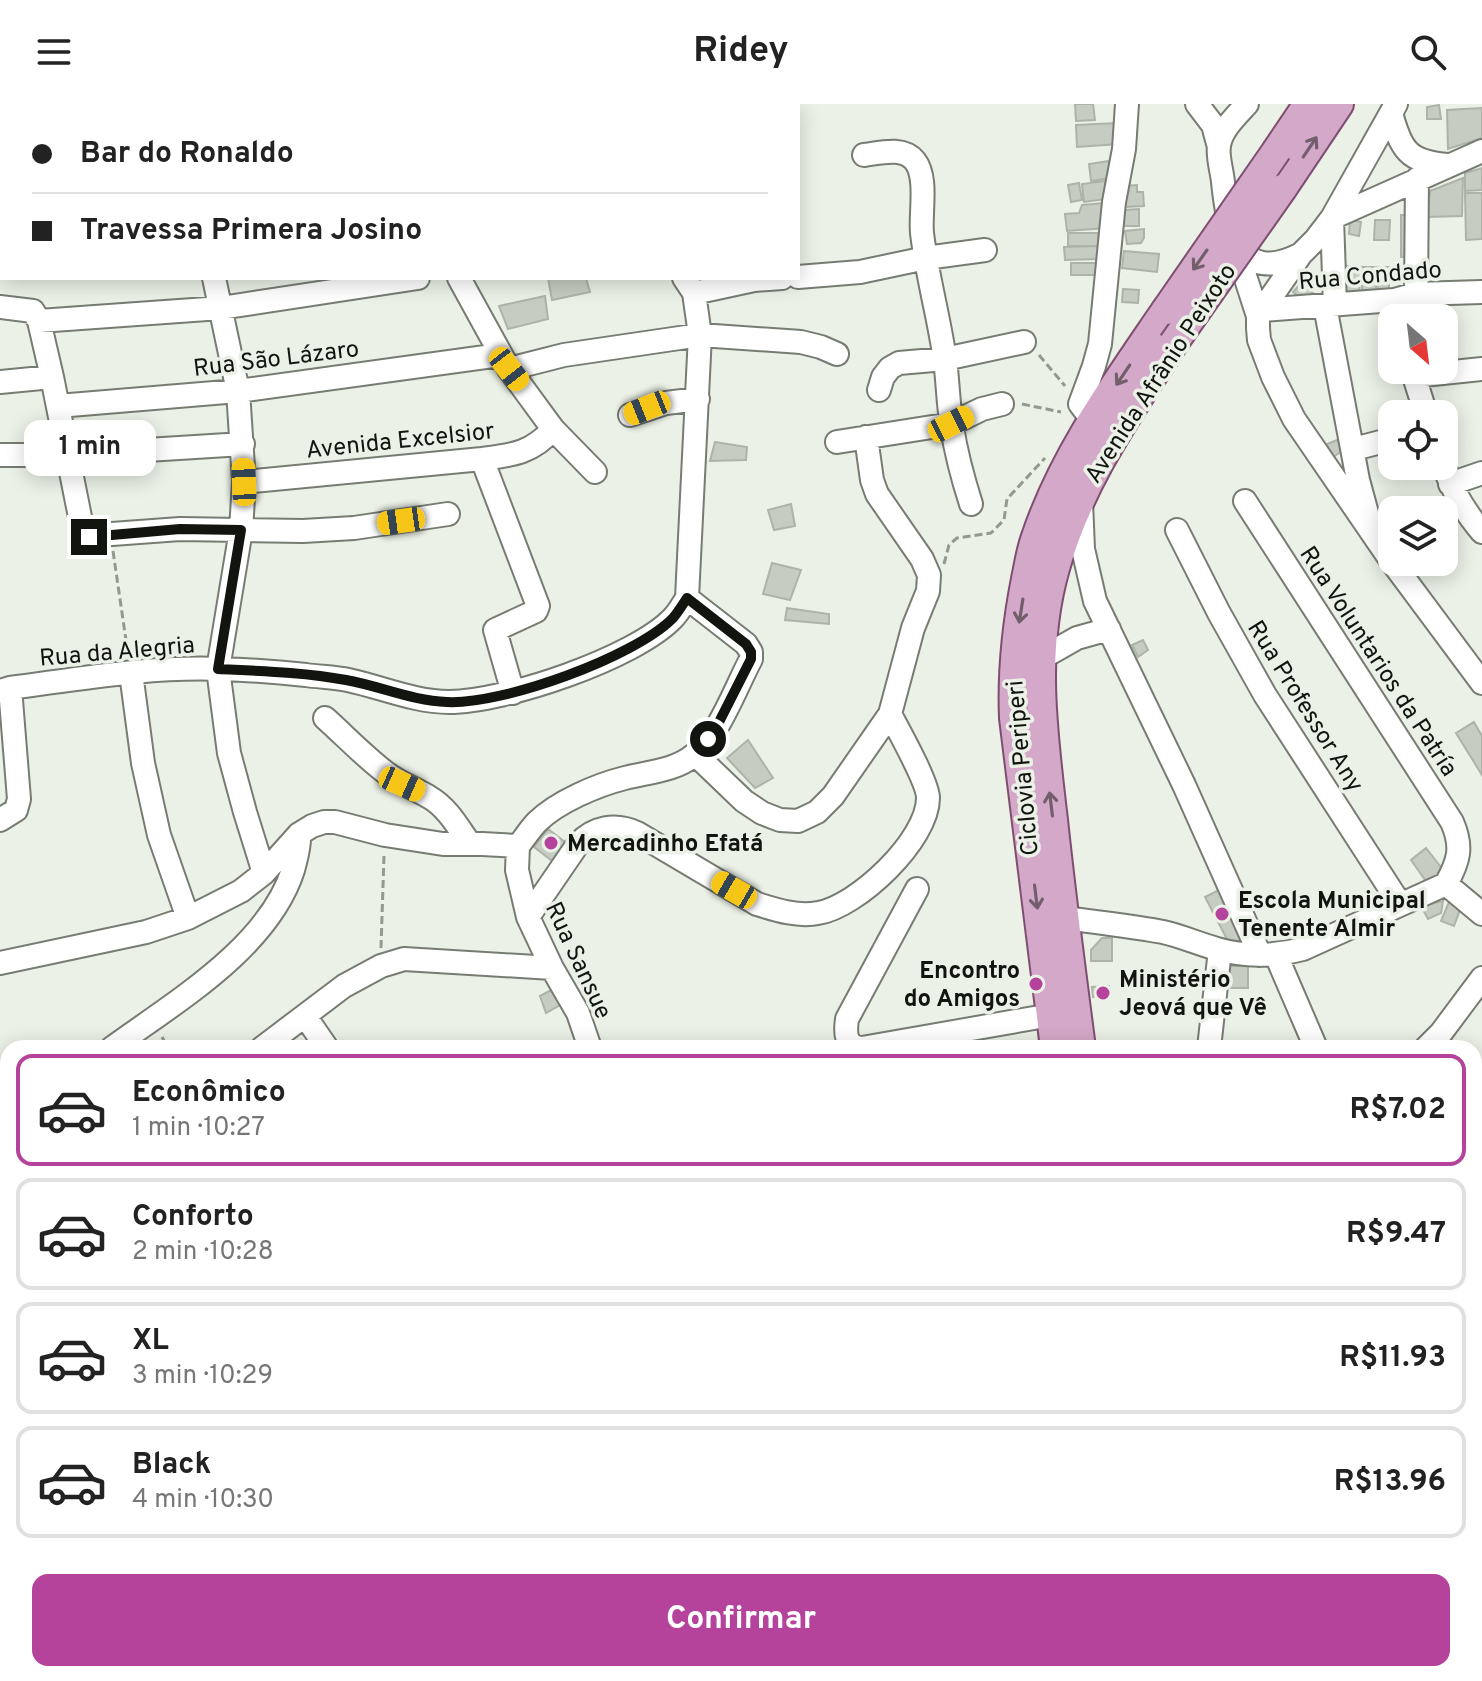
<!DOCTYPE html>
<html lang="pt">
<meta charset="utf-8">
<style>
body{margin:0;font-family:Overpass,sans-serif;background:#f2f2f2;color:#222;height:100vh;display:flex;flex-direction:column;font-size:30px;white-space:nowrap}
*{box-sizing:border-box;margin:0}
p{font-size:26px;color:#767676}
.icon{flex:none;width:44px;height:44px;fill:none;stroke:currentColor;stroke-width:2;stroke-linecap:round;stroke-linejoin:round}
.map{position:relative;flex:1;overflow:hidden}
.drawer{position:absolute;left:0px;top:936px;width:1482px;height:642px;display:flex;flex-direction:column;background:#fff;border-radius:24px 24px 0 0;box-shadow:0 4px 20px #0003}
.drawer>*{flex:none}
.top-card{position:absolute;left:0px;top:0px;width:800px;height:176px;box-shadow:0 4px 20px #0003;display:grid;align-content:center;height:176px;padding:0 32px;background:#fff}
.needle{width:52px;rotate:152deg}
.tools{position:absolute;left:1378px;top:200px;display:grid;gap:16px}
.tools a{display:grid;place-items:center;width:80px;height:80px;border-radius:16px;background:#fff;box-shadow:0 4px 20px #0003;font-size:40px}
.end{position:absolute;width:36px;height:36px;margin:-18px;border:10px solid #121410;background:#fff;box-shadow:0 0 0 4px #fff}
.from{border-radius:50%}
.bubble{position:absolute;height:56px;border-radius:16px;background:#fff;box-shadow:0 4px 20px #0003;font-size:26px;font-weight:700;line-height:56px;text-align:center}
.car{position:absolute;width:24px;height:48px;margin:-24px -12px;border-radius:10px;box-shadow:0 0 6px 2px #0007;background:linear-gradient(#f5c518 24%,#345 0 40%,#f5c518 0 76%,#345 0 86%,#f5c518 0)}
.top-card b{display:flex;align-items:center;gap:28px;height:76px;font-size:30px}
.top-card b+b{border-top:2px solid #e0e0e0}
.top-card i{width:20px;height:20px;background:#222}
ul{padding:14px 0 0;list-style:none}
li{display:flex;align-items:center;gap:24px;height:112px;margin:0 16px 12px;padding:0 16px;border:4px solid #e0e0e0;border-radius:16px}
li div{flex:1}
li b{display:block;font-size:30px}
li em{font-style:normal;font-weight:700}
li.current{border-color:#b5429b}
li>.icon{width:72px;height:72px;stroke-width:1.5}
.button{display:flex;gap:16px;margin-top:auto;padding:16px 32px}
.button a{flex:1;height:92px;border-radius:16px;background:#b5429b;color:#fff;font-size:32px;font-weight:700;line-height:92px;text-align:center}
header{display:flex;justify-content:space-between;align-items:center;height:104px;padding:0 32px;background:#fff;font-size:36px;font-weight:700}
.map>svg:first-child{display:block}
</style>
<header><svg class="icon" aria-label="menu" viewBox="0 0 24 24"><path d="M4 6h16M4 12h16M4 18h16"/></svg>Ridey<svg class="icon" aria-label="search" viewBox="0 0 24 24"><circle cx="10" cy="10" r="6"/><path d="M15 15l6 6"/></svg></header>
<div class="map">
<svg width="1482" height="1577" viewBox="0 0 1482 1577">
<rect width="100%" height="100%" fill="#ebf1e7"/>
<!-- building -->
<path fill="#c6ccc2" stroke="#adb3a9" stroke-width="2" d="M1075,0h18l2,16 -19,1z
M1439,1l2,14h-14v-12z
M1482,4v30l-34,11 -1,-39z
M1118,19l1,21 -42,3 -1,-22z
M1109,57l2,17 -20,3 -2,-17z
M1482,64v22l-17,1v-18z
M1463,74l-1,38 -35,1 3,-26z
M1105,77l2,18 -23,3 -2,-18z
M1079,79l3,17 -11,2 -3,-17z
M1137,81v7h6l1,14 -19,1 -1,-21z
M1465,89h17v46l-16,1z
M1104,99l2,25 -39,3 -2,-17 14,-1 3,-8z
M1139,105v17h-16v-16z
M1401,111h14l1,41 -15,1z
M1350,116l11,2 -2,14 -10,-2z
M1375,116h15l-1,20h-15z
M1144,125v9l-3,5 -14,1 -2,-13z
M1068,129h30v13h-30z
M1098,142v13l-33,1 -1,-13z
M1124,147l35,3 -2,18 -35,-4z
M1071,159h27v12h-27z
M1346,162l15,1 -2,28 -15,-1z
M1362,163h14v28h-14z
M1378,163h11v27h-11z
M548,174h38l4,14 -38,8z
M1301,179l12,10 -8,9 -12,-10z
M1123,185l16,1 -1,13 -16,-1z
M545,192l3,23 -40,10 -9,-23z
M1337,336l5,11 -10,7 -5,-14z
M715,338l32,5 -1,13 -36,1z
M791,400l4,22 -21,4 -6,-20z
M772,459l29,7 -11,30 -27,-6z
M787,504l42,6v10l-44,-4z
M1143,536l5,10 -10,7 -6,-12z
M1474,618l8,14v39l-26,-42z
M748,636l25,38 -18,10 -28,-30z
M548,725l21,16 -14,18 -21,-16z
M1426,744l18,23 -16,13 -17,-24z
M1219,786l24,49 -13,6 -25,-48z
M1443,797l-2,12 -13,6 -7,-13z
M1449,798l12,5 -7,19 -13,-5z
M1102,834h10v23h-21v-11z
M1228,862h20v22h-20z
M1109,882l1,10 -17,1 -1,-10z
M553,885l7,16 -14,8 -6,-17z"/>
<g fill="none" stroke-linecap="round" stroke-linejoin="round">
<!-- major-tunnel -->
<path stroke="#cad0c7" stroke-width="28" stroke-dasharray="28 14" stroke-linecap="butt" d="M0,1444h8"/>
<defs>
<path id="minor" d="M175,0l1,2
M358,0l2,2
M629,0l1,2
M1197,0l16,21 6,22
M1247,0c-11,12 -25,25 -28,41 -2,11 3,26 4,37 5,49 16,104 78,72
M478,2v-2
M755,2l4,-2
M1391,9c10,37 17,49 57,52
M0,49h2
M864,51c16,-2 39,-9 51,6 13,17 5,51 7,72 5,43 17,84 23,127 3,22 3,45 7,67 4,26 11,52 19,77
M0,135h2
M1235,141l23,71
M798,173l62,-5 66,-14 59,-8
M214,174l24,113 6,91 -3,48 -23,139 11,84 16,59 19,61
M459,174l50,91 44,60 42,43
M684,174l10,15 6,42 -13,263
M694,189l60,-13 28,-2
M1416,190l1,-115
M1335,201l-3,-87 150,-67
M1325,202l33,174 10,37
M0,203l33,4 6,10 13,56 31,155 2,4 95,-7 123,2 51,-3 94,-14
M1262,206l132,-10 22,-6 66,-2
M39,217l182,-13 197,-30
M509,265l55,-14 136,-20 101,7 20,5 16,7
M1412,266l14,44
M1414,272l68,-7
M0,278l52,-5
M879,286l4,-13 7,-9 9,-5 46,-4 79,-17
M58,302l180,-15 262,-36
M630,311l36,-12 32,-4
M1092,316l-12,-16 14,-38 6,-22 14,-142 10,-53 3,-45
M837,338l114,-18 31,-15 20,-5
M1354,345l38,-10
M0,351h67l176,-11
M482,355l56,147 -2,5 -41,19 18,63
M1444,362c8,24 21,46 38,66
M244,378l238,-23c31,-4 50,-6 71,-30
M1450,380l32,-11
M1081,398l2,47 12,52 89,184 76,170
M1177,426l42,83 46,82 135,209
M1392,458l-98,-143 -21,-42 -14,-37 -1,-12v-12l43,-62 15,-15 16,-21 64,-114
M1392,458l90,121
M1040,555l37,-21 32,-9
M131,569l12,90 16,72 29,83
M0,587l10,-3c69,-9 141,-22 211,-19 29,1 57,3 85,6 14,2 29,2 42,5 33,7 67,22 101,22 56,0 186,-44 224,-84 6,-6 10,-14 14,-20
M325,614c20,18 39,38 60,54 14,11 29,16 44,25 18,10 29,30 41,47
M695,650l49,47 18,12 18,7 18,1 19,-9 16,-16 57,-82 23,-86 15,-37 1,-16 -7,-16 -45,-65 -5,-14 -6,-43
M0,716l16,-10 3,-11 -9,-111
M518,742l-1,24 11,47 24,51 26,45 12,35
M1446,780l36,30
M917,785l-70,130c-2,14 -2,28 15,29l189,-33
M528,813l50,-73c16,-17 37,-21 59,-11l120,71c19,6 41,13 61,9 39,-6 110,-73 110,-115 0,-15 -29,-67 -38,-84
M1064,814c33,4 66,8 99,14 18,4 36,12 54,17 28,8 58,7 86,0l143,-65c13,-23 17,-37 6,-62l-207,-321
M1276,851l40,93
M0,859l146,-31 42,-14 53,-27 23,-18 35,-39 13,-8 12,-4h11l50,13 58,9h39l36,2c6,-7 12,-17 19,-24 20,-20 60,-37 88,-44 23,-6 50,-7 69,-23 26,-22 41,-66 57,-96v-7l-5,-8 -59,-46
M305,912l22,32
M112,944c63,-46 156,-100 181,-178 3,-12 7,-23 6,-36
M262,944l82,-62 37,-20 23,-7 148,9
M1209,944l11,-98
M1426,944l15,-15 41,-55
M0,1025l8,-6
M0,1052l8,11
M0,1111l8,10
M1474,1131l8,-2
M1474,1247l8,-3
M0,1249l8,7
M1474,1295l8,-1
M1474,1356l8,-4
M0,1386l8,6
M1474,1441l8,-4
M0,1484l8,-22
M1474,1532l8,7
M579,1570l4,7
M728,1570l3,7
M871,1570l3,7
M1319,1570l3,7
M189,1577l3,-7
M333,1577l3,-7
M490,1577l2,-7
M1368,1577l10,-7
M1480,1577l2,-2"/>
<path id="major" d="M1277,46l31,-46
M1282,85l57,-85
M1055,944l-41,-330c-2,-47 3,-93 12,-139 3,-14 5,-29 10,-42 28,-83 81,-155 130,-227
M1081,944c-10,-76 -20,-152 -28,-228 -10,-85 -22,-169 2,-252 23,-83 72,-153 118,-224
M1196,1570l7,7
M1252,1570l5,7
M1282,1570l4,7"/>
</defs>
<!-- minor casing -->
<use href="#minor" stroke="#777c73" stroke-width="26"/>
<!-- major casing -->
<use href="#major" stroke="#7e4e70" stroke-width="32"/>
<!-- path -->
<path stroke="#939890" stroke-width="3" stroke-dasharray="8 4" stroke-linecap="butt" d="M1039,251l26,31
M1022,300l39,8
M113,447l15,103
M944,460l5,-19 8,-7 34,-5 13,-13 3,-21 38,-41
M381,844l3,-93
M162,933l6,11"/>
<!-- minor -->
<use href="#minor" stroke="#fff" stroke-width="22"/>
<!-- major -->
<use href="#major" stroke="#d4a8c8" stroke-width="28"/>
<defs>
<path id="major-bridge" d="M1166,206l111,-160
M1173,240l109,-155"/>
</defs>
<!-- major-bridge casing -->
<use href="#major-bridge" stroke="#7e4e70" stroke-width="32" stroke-linecap="butt"/>
<!-- major-bridge -->
<use href="#major-bridge" stroke="#d4a8c8" stroke-width="28"/>
</g>
<!-- one-way arrows -->
<defs><path id="oneway-shaft" d="M-6 0H5M1.5-3L5.5 0L1.5 3" fill="none" stroke-width="1.6" stroke-linecap="round" stroke-linejoin="round" transform="scale(2)"/></defs>
<g stroke="#735e6c">
<use href="#oneway-shaft" transform="translate(1310 43) rotate(-56)"/>
<use href="#oneway-shaft" transform="translate(1200 156) rotate(125)"/>
<use href="#oneway-shaft" transform="translate(1123 271) rotate(124)"/>
<use href="#oneway-shaft" transform="translate(1021 507) rotate(99)"/>
<use href="#oneway-shaft" transform="translate(1051 700) rotate(-97)"/>
<use href="#oneway-shaft" transform="translate(1036 793) rotate(83)"/>
</g>
<g fill="none" stroke-linecap="round" stroke-linejoin="round">
<!-- route -->
<path stroke="#121410" stroke-width="10" d="M89,433l91,-8 61,1 -23,139c42,2 86,3 128,11 34,6 67,21 101,22 55,3 188,-45 226,-84 5,-6 10,-14 14,-20l59,46 5,8v7l-33,65 -10,15"/>
</g>
<!-- markers -->
<g fill="#b5429b" stroke="#ebf1e7" stroke-width="3">
<circle cx="551" cy="739" r="8"/>
<circle cx="1222" cy="810" r="8"/>
<circle cx="1036" cy="880" r="8"/>
<circle cx="1103" cy="889" r="8"/>
</g>
<g text-anchor="middle" stroke-width="7" stroke-linejoin="round" paint-order="stroke">
<!-- street labels -->
<g font-size="24" fill="#121410" stroke="#ebf1e7">
<text transform="translate(1370 171) rotate(-5)" y="8">Rua Condado</text>
<text transform="translate(276 254) rotate(-7)" y="8">Rua São Lázaro</text>
<text transform="translate(1160 269) rotate(-57)" y="8">Avenida Afrânio Peixoto</text>
<text transform="translate(400 336) rotate(-6)" y="8">Avenida Excelsior</text>
<text transform="translate(117 547) rotate(-5)" y="8">Rua da Alegria</text>
<text transform="translate(1379 557) rotate(57)" y="8">Rua Voluntarios da Patría</text>
<text transform="translate(1306 602) rotate(58)" y="8">Rua Professor Any</text>
<text transform="translate(1022 664) rotate(-95)" y="8">Ciclovia Periperi</text>
<text transform="translate(579 856) rotate(65)" y="8">Rua Sansue</text>
</g>
<!-- poi labels -->
<g font-size="24" font-weight="bold" fill="#121410" stroke="#ebf1e7" text-anchor="start">
<text x="567" y="747">Mercadinho Efatá</text>
<text x="1238" y="804">Escola Municipal<tspan x="1238" dy="28">Tenente Almir</tspan></text>
<text x="1020" y="874" text-anchor="end">Encontro<tspan x="1020" dy="28">do Amigos</tspan></text>
<text x="1119" y="883">Ministério<tspan x="1119" dy="28">Jeová que Vê</tspan></text>
</g>
</g>
</svg>
<div class="tools">
<a><svg class="needle" viewBox="-14 -14 28 28"><path d="M0-13l5 13h-10z" fill="#e53935"/><path d="M0 13l5-13h-10z" fill="#767676"/></svg></a>
<a><svg class="icon" aria-label="locate" viewBox="0 0 24 24"><circle cx="12" cy="12" r="6"/><path d="M12 2v4M12 18v4M2 12h4M18 12h4"/></svg></a>
<a><svg class="icon" aria-label="layers" viewBox="0 0 24 24"><path d="M12 4l9 5-9 5-9-5zM3 14l9 5 9-5"/></svg></a>
</div>
<i class="end from" style="left:708px;top:635px"></i>
<i class="end" style="left:89px;top:433px"></i>
<div class="bubble" style="left:24px;top:316px;width:132px">1 min</div>
<i class="car" style="left:509px;top:265px;rotate:142deg"></i>
<i class="car" style="left:647px;top:304px;rotate:248deg"></i>
<i class="car" style="left:951px;top:320px;rotate:63deg"></i>
<i class="car" style="left:244px;top:378px;rotate:358deg"></i>
<i class="car" style="left:401px;top:417px;rotate:262deg"></i>
<i class="car" style="left:402px;top:680px;rotate:114deg"></i>
<i class="car" style="left:734px;top:786px;rotate:300deg"></i>
<div class="top-card">
<b><i class="from"></i>Bar do Ronaldo</b>
<b><i></i>Travessa Primera Josino</b>
</div>
<section class="drawer">
<ul>
<li class="current"><svg class="icon" aria-label="car" viewBox="0 0 24 24"><path d="M5 17H2v-5l4-1 3-4h7l3 4 3 1v5h-3M9 17h6M6 11h13"/><circle cx="7" cy="17" r="2"/><circle cx="17" cy="17" r="2"/></svg><div><b>Econômico</b><p>1 min · 10:27</p></div><em>R$7.02</em></li>
<li><svg class="icon" aria-label="car" viewBox="0 0 24 24"><path d="M5 17H2v-5l4-1 3-4h7l3 4 3 1v5h-3M9 17h6M6 11h13"/><circle cx="7" cy="17" r="2"/><circle cx="17" cy="17" r="2"/></svg><div><b>Conforto</b><p>2 min · 10:28</p></div><em>R$9.47</em></li>
<li><svg class="icon" aria-label="car" viewBox="0 0 24 24"><path d="M5 17H2v-5l4-1 3-4h7l3 4 3 1v5h-3M9 17h6M6 11h13"/><circle cx="7" cy="17" r="2"/><circle cx="17" cy="17" r="2"/></svg><div><b>XL</b><p>3 min · 10:29</p></div><em>R$11.93</em></li>
<li><svg class="icon" aria-label="car" viewBox="0 0 24 24"><path d="M5 17H2v-5l4-1 3-4h7l3 4 3 1v5h-3M9 17h6M6 11h13"/><circle cx="7" cy="17" r="2"/><circle cx="17" cy="17" r="2"/></svg><div><b>Black</b><p>4 min · 10:30</p></div><em>R$13.96</em></li>
</ul>
<div class="button"><a>Confirmar</a></div>
</section>
</div>
